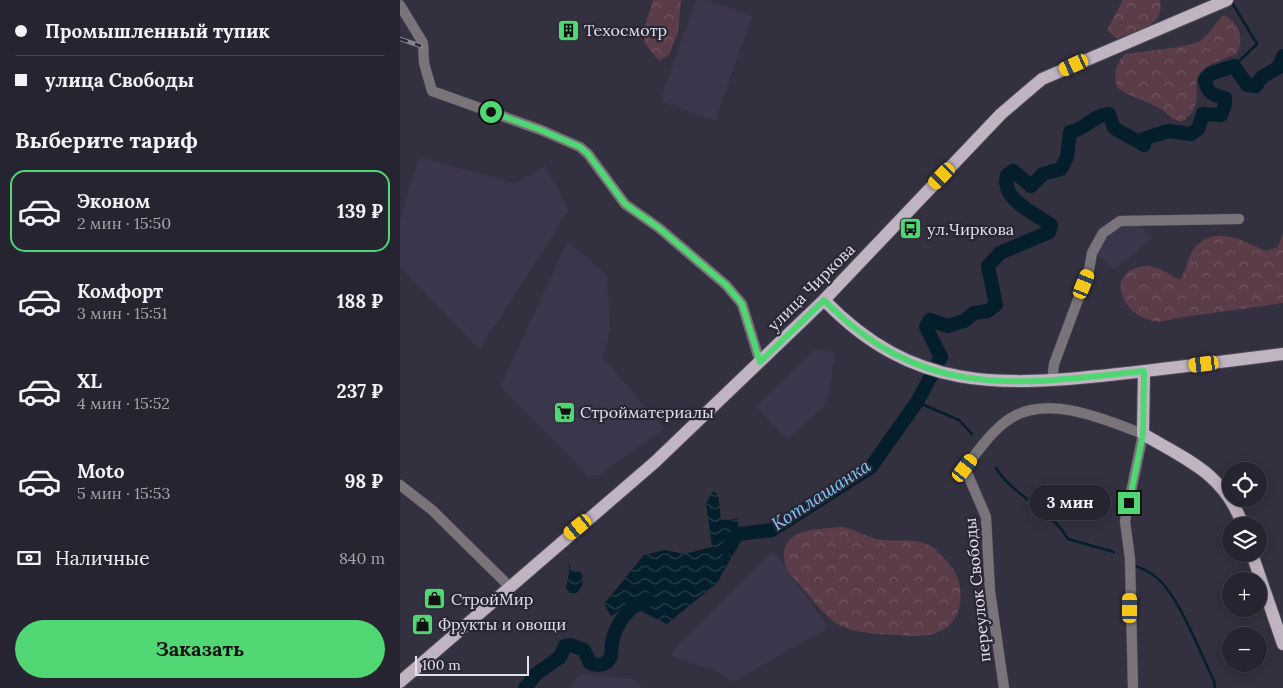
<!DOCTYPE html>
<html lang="ru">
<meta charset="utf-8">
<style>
body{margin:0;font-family:Lora,serif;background:#32303c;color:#f1f3f6;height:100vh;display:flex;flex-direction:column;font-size:19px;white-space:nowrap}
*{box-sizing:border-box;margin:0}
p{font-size:16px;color:#a4a4ab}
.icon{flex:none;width:28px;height:28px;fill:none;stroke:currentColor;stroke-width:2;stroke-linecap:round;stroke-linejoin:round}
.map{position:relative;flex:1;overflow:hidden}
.side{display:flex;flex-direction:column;background:#262430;width:400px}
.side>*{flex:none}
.hud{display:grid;align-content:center;height:110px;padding:0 15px;background:#262430}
.controls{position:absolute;left:822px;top:462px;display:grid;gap:10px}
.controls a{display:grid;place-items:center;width:45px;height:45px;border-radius:50%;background:#262430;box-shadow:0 2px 12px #0003,0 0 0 1px #42414c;font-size:25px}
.scale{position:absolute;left:15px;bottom:12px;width:114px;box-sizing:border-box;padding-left:5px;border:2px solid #e3e1eb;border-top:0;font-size:14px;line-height:18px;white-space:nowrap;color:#e3e1eb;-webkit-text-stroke:4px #2a2635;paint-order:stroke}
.end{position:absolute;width:22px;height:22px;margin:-11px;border:6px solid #51d674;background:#111;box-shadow:0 0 0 2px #111}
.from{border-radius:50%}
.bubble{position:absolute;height:35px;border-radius:18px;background:#262430;box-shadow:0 2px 12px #0003,0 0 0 1px #42414c;font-size:16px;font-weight:800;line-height:35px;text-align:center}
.car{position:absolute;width:15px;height:30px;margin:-15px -8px;border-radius:6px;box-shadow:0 0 4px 1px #0007;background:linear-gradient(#f5c518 24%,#345 0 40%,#f5c518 0 76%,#345 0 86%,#f5c518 0)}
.hud b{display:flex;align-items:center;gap:18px;height:48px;font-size:19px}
.hud b+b{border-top:1px solid #42414c}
.hud i{width:12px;height:12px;background:#f1f3f6}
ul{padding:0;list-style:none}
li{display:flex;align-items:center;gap:15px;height:82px;margin:0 10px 8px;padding:0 5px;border:2px solid transparent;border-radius:15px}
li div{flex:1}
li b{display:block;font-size:19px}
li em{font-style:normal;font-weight:800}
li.selected{border-color:#51d674}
li>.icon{width:45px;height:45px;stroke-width:1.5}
h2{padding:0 15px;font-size:22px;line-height:60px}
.pay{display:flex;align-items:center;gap:12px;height:55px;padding:0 15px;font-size:19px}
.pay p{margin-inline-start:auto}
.button{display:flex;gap:10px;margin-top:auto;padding:10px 15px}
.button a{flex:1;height:58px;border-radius:30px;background:#51d674;color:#111;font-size:20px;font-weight:800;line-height:58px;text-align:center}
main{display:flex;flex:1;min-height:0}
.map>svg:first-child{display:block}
</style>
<main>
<section class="side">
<div class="hud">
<b><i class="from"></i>Промышленный тупик</b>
<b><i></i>улица Свободы</b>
</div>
<h2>Выберите тариф</h2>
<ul>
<li class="selected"><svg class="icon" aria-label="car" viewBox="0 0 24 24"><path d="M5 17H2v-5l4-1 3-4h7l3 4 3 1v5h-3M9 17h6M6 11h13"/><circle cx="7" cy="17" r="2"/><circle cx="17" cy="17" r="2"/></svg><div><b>Эконом</b><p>2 мин · 15:50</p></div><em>139 ₽</em></li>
<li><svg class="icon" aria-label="car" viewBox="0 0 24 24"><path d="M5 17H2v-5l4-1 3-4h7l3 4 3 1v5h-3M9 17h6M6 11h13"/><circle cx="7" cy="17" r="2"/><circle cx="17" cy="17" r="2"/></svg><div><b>Комфорт</b><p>3 мин · 15:51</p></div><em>188 ₽</em></li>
<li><svg class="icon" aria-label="car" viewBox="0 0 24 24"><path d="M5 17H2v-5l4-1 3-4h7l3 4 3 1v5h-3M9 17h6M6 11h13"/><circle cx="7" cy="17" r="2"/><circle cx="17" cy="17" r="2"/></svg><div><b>XL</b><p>4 мин · 15:52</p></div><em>237 ₽</em></li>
<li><svg class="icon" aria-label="car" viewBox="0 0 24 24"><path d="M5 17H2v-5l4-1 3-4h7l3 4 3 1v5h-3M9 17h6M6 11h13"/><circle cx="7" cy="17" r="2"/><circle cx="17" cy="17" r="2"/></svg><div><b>Moto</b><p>5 мин · 15:53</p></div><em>98 ₽</em></li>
</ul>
<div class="pay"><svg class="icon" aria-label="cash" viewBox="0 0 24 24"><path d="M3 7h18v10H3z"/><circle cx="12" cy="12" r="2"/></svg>Наличные<p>840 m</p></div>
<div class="button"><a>Заказать</a></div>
</section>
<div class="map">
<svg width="883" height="688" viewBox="0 0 883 688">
<defs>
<pattern id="forest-crowns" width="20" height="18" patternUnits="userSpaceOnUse" patternTransform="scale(1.25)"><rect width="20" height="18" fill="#5b3c49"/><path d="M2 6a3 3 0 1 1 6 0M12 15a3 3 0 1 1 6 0" fill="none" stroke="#725863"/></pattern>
<pattern id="water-waves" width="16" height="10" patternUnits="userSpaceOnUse" patternTransform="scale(1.25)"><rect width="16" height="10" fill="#051e2c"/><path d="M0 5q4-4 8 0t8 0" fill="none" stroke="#293e4b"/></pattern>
</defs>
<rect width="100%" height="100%" fill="#333040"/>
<!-- built -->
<path fill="#3c364c" d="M296,0h10l46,16 -37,105 -55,-20z
M19,157l96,26 30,-17 24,44 -90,140 -79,-84v-46z
M720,223l19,1 13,14 -37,31 -19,-15 1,-5z
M168,241l39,35 3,54 -7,28 61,71 -65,46 -11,1 -88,-89z
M416,349l19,4 -6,40 -6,15 -36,31 -31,-33z
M373,551l56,77 -97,54 -15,-11 -44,-14v-7z
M180,674l53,5 9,9h-74z"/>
<!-- forest -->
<path fill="url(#forest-crowns)" d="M253,0h28l-3,32 -9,23 -10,6 -15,-19v-12z
M723,0h37c6,26 -26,33 -44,38l-9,-8z
M824,15c16,9 20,22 13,39 -11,4 -24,8 -33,15 -18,12 6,36 -23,53 -12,-4 -11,-7 -20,-13 -15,-9 -31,-11 -44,-22 -3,-14 -2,-22 8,-33 15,-2 64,-7 75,-13 10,-6 14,-18 24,-26z
M883,233v70c-33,5 -66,9 -99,14 -9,1 -22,6 -30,4 -36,-6 -50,-54 -5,-55 9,0 23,10 31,14 7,-10 7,-25 17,-35 20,-20 49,-3 69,6l12,-4z
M442,527c13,2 23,9 35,12 20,4 42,-4 59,11 6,6 18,18 21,26 9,23 2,52 -25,58 -10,3 -23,2 -34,1 -17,-1 -36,-1 -52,-7 -17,-6 -28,-22 -39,-35 -6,-7 -15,-15 -20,-23 -3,-5 -3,-13 -3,-18 4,-25 38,-23 58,-25z"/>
<!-- water -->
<path fill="url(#water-waves)" d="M313,491l5,4 3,25 17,-1v27l-21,37 -50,41 -39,-19 -17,11 -7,-12 40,-49 21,-5 19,4 28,-7 -6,-44z
M168,563l4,7 9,2c3,7 2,16 -5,21h-6l-4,-5 3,-15z"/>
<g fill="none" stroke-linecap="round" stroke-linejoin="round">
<!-- stream -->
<path stroke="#051e2c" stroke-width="2.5" d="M831,1l26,43 -23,22
M517,402l42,18 13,14
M596,468c18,29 55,41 72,71l46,13
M736,566c6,3 12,5 17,9 24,15 48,80 61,106l1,7"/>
<!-- river -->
<path stroke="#051e2c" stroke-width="14" d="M537,364l4,-7 -15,-30 4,-7 18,6 16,-5 10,-8 14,-2 8,-6 -8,-39 12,-13 49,-21 2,-7c-17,-12 -51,-26 -44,-50l6,-4 18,15 12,-12 18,-5 6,-12 3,-25c18,-4 21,-16 39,-18l5,14 30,17 -1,-6 25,-8 23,3 7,-5 5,-15 18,1 4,-10v-7c-12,-3 -18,-5 -20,-18l5,-6 24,-8 13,19 9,1 6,-9 17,-10 4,-11
M327,549l11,-15 34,-4 99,-63 46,-65 14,-26
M125,688l11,-14 24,-17 5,-11 6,-1 13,5 6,13c6,3 16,3 20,-5 2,-4 1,-10 2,-15 3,-18 17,-39 36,-43"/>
<defs>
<path id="minor" d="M0,5l23,38 1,20 8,28 109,39 39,17 8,7 37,50 34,24 67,57 16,19 18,58
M652,381l2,-17 35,-94 3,-17 11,-20 17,-12 119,-2
M0,485l32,25 78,77
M604,688l-14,-97 -4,-74 -21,-49c13,-17 28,-39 46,-50 38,-24 95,2 132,16l-18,87 5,38 3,129"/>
<path id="major" d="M424,300c89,92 176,87 294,74 55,-6 110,-13 165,-20
M744,371l-1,63c44,26 82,40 100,92
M852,554l31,90
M0,682l255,-220 169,-162 177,-186 41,-35 185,-79"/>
</defs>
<!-- minor casing -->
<use href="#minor" stroke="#4f4c5b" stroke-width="11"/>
<!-- major casing -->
<use href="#major" stroke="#4f4c5b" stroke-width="14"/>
<!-- minor -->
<use href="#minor" stroke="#7a747a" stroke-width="10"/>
<!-- major -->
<use href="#major" stroke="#c1b4c2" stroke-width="12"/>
<defs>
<path id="rail" d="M0,39l21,7"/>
</defs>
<!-- rail casing -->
<use href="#rail" stroke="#868491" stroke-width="4.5"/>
<!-- rail -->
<use href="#rail" stroke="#2a2635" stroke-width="2.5" stroke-dasharray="8" stroke-linecap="butt"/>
</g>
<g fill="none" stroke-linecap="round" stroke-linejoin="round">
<!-- route -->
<path stroke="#51d674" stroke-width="6" d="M91,112l50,18 39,17 8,7 37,50 34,24 67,57 16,19 18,58 64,-62c98,101 194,85 320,71l-1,63 -14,69"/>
</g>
<!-- icons -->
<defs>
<symbol id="building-square" viewBox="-11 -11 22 22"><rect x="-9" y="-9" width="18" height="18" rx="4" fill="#51d674" stroke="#2a2635"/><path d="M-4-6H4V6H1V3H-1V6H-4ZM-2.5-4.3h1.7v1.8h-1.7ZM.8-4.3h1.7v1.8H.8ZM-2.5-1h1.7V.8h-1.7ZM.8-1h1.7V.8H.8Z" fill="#111"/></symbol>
<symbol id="bus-square" viewBox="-11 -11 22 22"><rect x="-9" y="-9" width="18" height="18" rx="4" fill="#51d674" stroke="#2a2635"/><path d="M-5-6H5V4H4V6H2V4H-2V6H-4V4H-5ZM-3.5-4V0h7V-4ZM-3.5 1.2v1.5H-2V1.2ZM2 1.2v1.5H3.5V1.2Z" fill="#111"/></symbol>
<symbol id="supermarket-square" viewBox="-11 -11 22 22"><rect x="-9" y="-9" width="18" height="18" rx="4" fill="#51d674" stroke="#2a2635"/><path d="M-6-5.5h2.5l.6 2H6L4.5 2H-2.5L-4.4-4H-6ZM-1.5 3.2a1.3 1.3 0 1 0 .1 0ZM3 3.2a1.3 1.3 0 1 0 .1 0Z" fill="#111"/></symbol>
<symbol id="shop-square" viewBox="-11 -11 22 22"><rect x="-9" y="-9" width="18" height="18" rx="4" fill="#51d674" stroke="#2a2635"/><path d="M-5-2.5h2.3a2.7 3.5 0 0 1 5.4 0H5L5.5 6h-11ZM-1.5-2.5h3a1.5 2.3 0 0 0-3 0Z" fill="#111"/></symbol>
</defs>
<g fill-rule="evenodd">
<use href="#building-square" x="156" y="18" width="25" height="25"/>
<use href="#bus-square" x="498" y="216" width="25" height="25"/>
<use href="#supermarket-square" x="152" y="400" width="25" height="25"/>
<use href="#shop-square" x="22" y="586" width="25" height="25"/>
<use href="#shop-square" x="10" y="612" width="25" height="25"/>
</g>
<g text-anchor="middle" stroke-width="4.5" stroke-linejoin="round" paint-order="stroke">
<!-- poi labels -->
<g font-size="16" fill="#e3e1eb" stroke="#2a2635" text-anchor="start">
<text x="184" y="36">Техосмотр</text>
<text x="527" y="235">ул.Чиркова</text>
<text x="180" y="418">Стройматериалы</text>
<text x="51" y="605">СтройМир</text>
<text x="38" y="630">Фрукты и овощи</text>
</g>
<!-- street labels -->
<g font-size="16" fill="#e3e1eb" stroke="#2a2635">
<text transform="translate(411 287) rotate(-45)" y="6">улица Чиркова</text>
<text transform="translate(577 590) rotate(-96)" y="6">переулок Свободы</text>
</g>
<!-- water labels -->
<g font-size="18" font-style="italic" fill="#7fcaf8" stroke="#2a2635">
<text transform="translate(421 495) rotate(-33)" y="6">Котлашанка</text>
</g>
</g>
</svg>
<div class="controls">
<a><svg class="icon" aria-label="locate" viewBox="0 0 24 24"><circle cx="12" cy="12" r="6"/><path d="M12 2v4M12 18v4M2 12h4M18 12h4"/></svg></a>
<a><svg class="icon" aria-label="layers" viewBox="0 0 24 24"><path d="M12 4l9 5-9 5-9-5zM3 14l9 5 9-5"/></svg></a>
<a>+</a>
<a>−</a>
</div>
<div class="scale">100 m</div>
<i class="end from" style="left:91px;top:112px"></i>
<i class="end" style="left:729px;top:503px"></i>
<div class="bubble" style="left:629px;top:485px;width:82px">3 мин</div>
<i class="car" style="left:674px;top:65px;rotate:245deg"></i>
<i class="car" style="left:542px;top:176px;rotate:224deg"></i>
<i class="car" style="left:684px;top:284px;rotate:22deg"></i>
<i class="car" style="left:804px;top:364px;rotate:263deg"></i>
<i class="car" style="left:565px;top:468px;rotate:37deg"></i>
<i class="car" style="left:178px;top:527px;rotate:231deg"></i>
<i class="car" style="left:730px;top:608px;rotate:0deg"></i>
</div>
</main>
